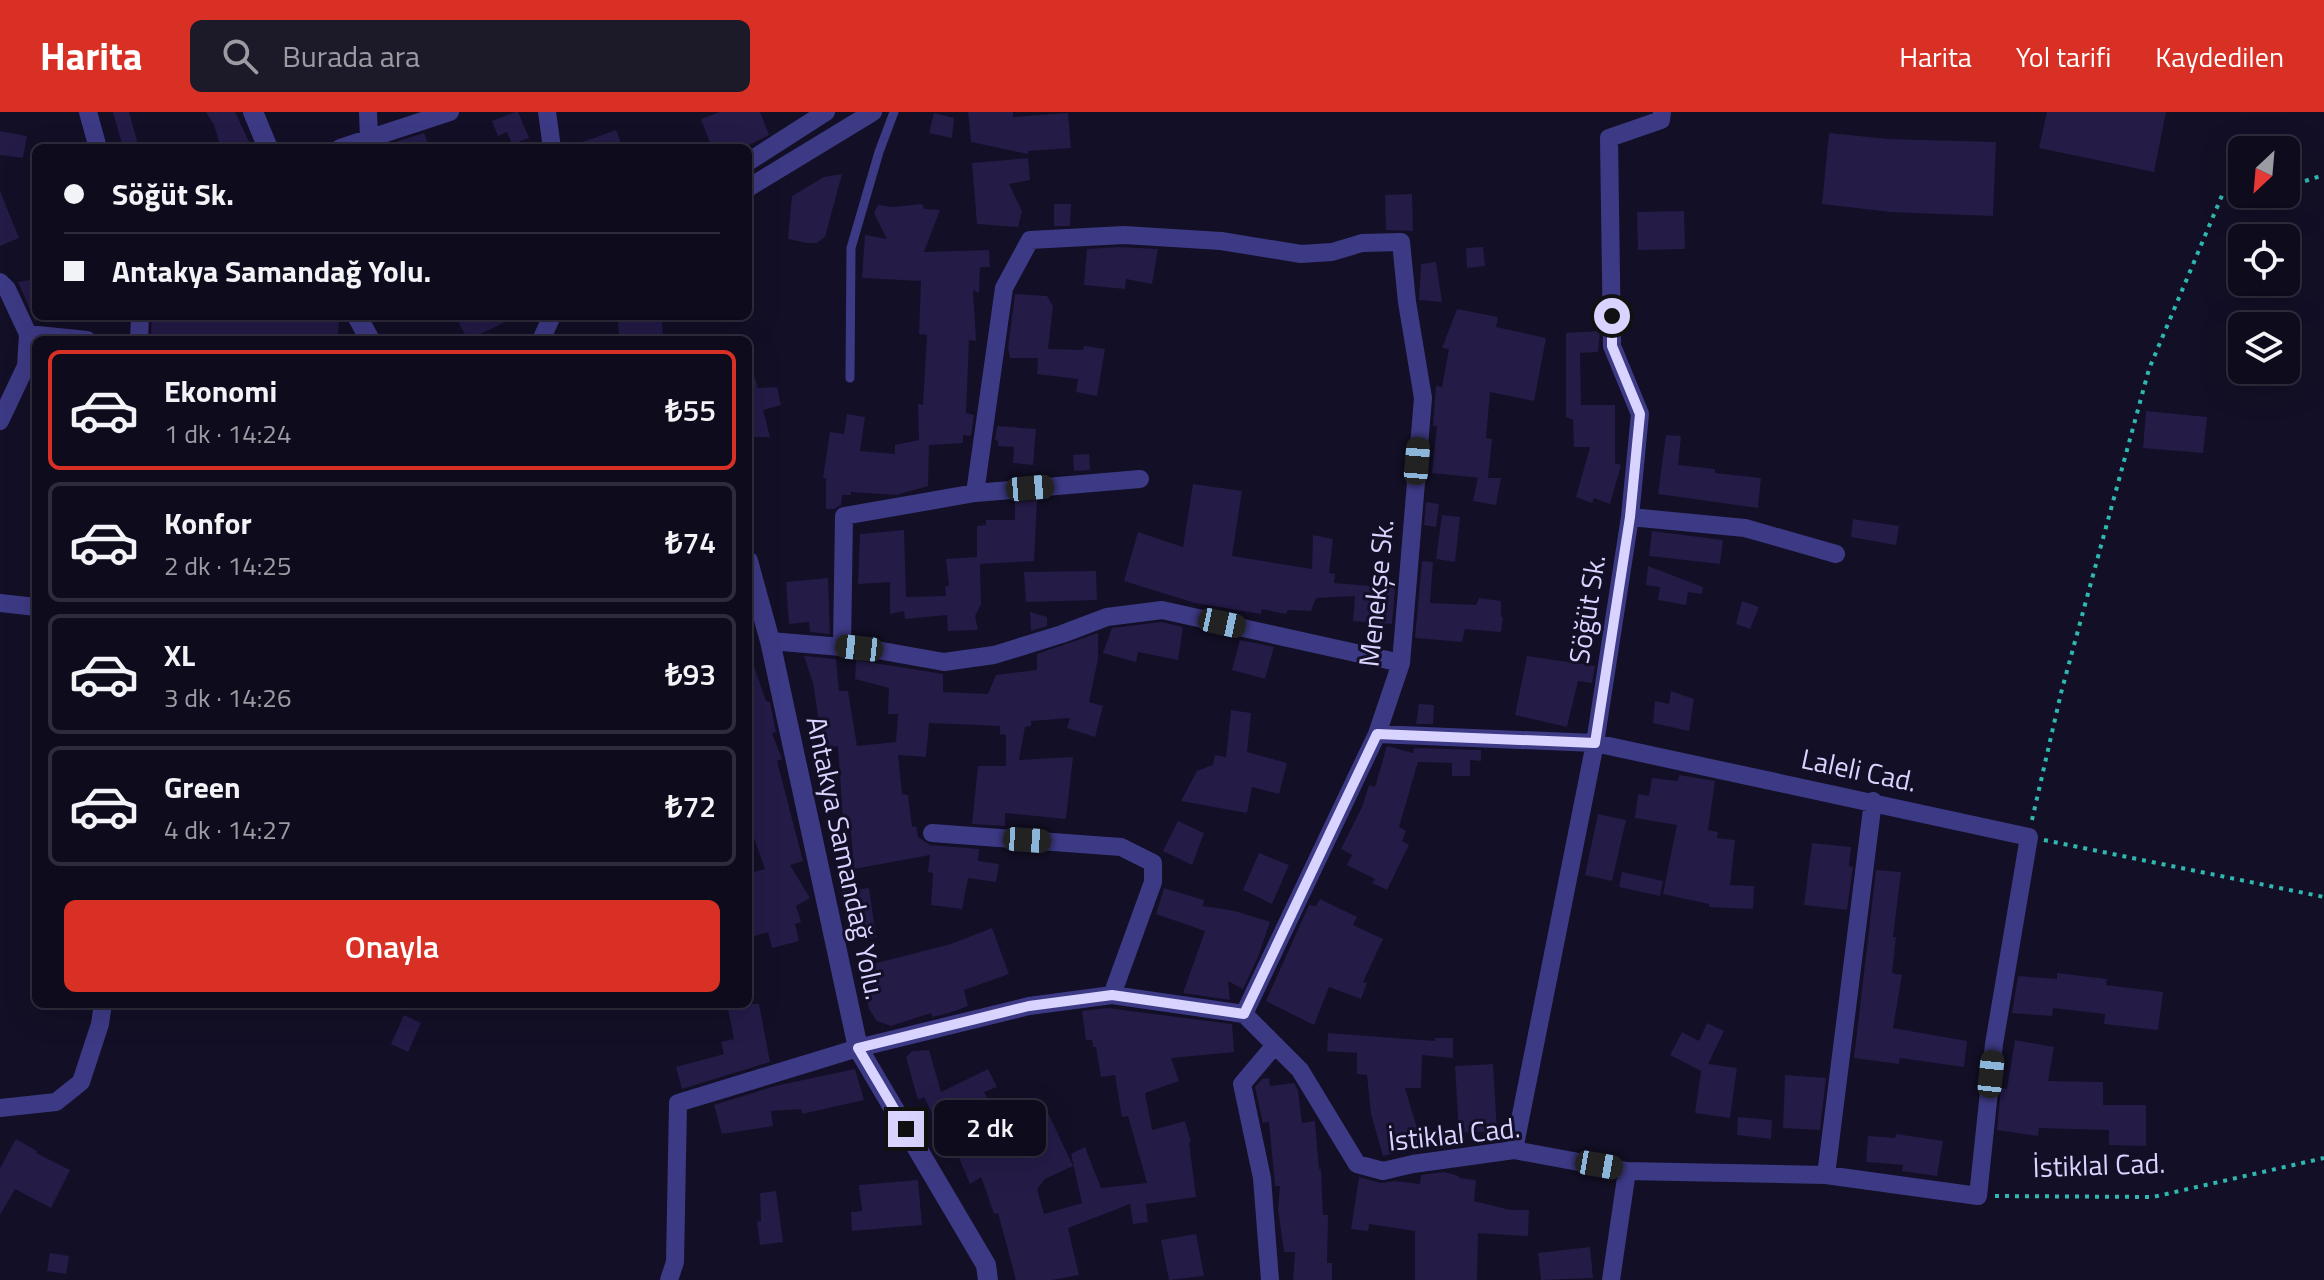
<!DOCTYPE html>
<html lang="tr">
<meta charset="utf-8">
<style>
body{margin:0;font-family:"Titillium Web",sans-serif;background:#1c1929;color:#f1f3f6;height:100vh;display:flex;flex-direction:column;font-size:30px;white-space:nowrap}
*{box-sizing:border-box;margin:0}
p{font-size:26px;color:#9b9ba3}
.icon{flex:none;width:44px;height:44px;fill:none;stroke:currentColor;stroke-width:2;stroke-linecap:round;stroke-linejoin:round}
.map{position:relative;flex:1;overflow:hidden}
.drawer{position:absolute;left:32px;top:224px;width:720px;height:672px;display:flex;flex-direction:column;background:#0e0b1c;border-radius:12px;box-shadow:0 8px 32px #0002,0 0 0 2px #2e2b3b}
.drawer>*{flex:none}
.top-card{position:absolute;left:32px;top:32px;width:720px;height:176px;border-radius:12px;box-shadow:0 8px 32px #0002,0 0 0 2px #2e2b3b;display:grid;align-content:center;height:176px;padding:0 32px;background:#0e0b1c}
.needle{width:52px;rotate:206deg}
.controls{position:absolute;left:2228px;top:24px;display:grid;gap:16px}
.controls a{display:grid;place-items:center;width:72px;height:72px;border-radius:12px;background:#0e0b1c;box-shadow:0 8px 32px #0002,0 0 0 2px #2e2b3b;font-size:40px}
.end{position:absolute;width:36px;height:36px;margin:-18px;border:10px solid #d9d4ff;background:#111;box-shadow:0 0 0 4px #111}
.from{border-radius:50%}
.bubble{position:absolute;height:56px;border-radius:12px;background:#0e0b1c;box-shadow:0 8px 32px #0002,0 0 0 2px #2e2b3b;font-size:26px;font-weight:600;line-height:56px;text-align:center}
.car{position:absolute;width:24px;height:48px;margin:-24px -12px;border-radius:10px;box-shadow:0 0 6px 2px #0007;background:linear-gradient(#222 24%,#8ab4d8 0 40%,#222 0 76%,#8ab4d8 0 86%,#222 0)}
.top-card b{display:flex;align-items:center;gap:28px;height:76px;font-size:30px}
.top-card b+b{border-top:2px solid #2e2b3b}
.top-card i{width:20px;height:20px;background:#f1f3f6}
ul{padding:14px 0 0;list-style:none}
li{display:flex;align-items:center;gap:24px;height:120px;margin:0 16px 12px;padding:0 16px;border:4px solid #2e2b3b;border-radius:12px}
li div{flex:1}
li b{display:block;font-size:30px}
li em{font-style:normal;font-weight:600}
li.on{border-color:#d93025}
li>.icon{width:72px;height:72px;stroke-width:1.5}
.primary-button{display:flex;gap:16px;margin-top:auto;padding:16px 32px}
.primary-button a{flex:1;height:92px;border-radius:12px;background:#d93025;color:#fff;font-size:32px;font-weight:600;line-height:92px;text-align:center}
header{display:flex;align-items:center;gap:48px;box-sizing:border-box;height:112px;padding:0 40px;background:#d93025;color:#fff}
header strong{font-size:38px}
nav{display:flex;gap:44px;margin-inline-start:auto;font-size:28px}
.search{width:560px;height:72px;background:#1c1929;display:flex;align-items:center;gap:20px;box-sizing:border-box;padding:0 28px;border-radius:12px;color:#9b9ba3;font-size:30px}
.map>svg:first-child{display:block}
</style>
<header>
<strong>Harita</strong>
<div class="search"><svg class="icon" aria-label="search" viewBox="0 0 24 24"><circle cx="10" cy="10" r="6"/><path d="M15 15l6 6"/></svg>Burada ara</div>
<nav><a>Harita</a><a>Yol tarifi</a><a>Kaydedilen</a></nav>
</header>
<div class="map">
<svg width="2324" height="1168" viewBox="0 0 2324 1168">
<rect width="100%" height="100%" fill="#130f26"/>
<!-- building -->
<path fill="#241b47" d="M113,0h16l10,36h-16z
M206,0h29l17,36h-31l-7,-23z
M515,0h3l11,26 -17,6 -5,-12 -9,4 -6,-15z
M720,0h40l9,23 -26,13h-31l-11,-29z
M968,0h45v5l55,-4 3,35 -43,3v3l-57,-12z
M2047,0h119l-12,60 -115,-24z
M934,1l20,5 -2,20 -23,-5z
M616,18l7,18h-51v-2z
M0,19l27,5 -4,22 -23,-3z
M424,21l6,15h-47l3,-3z
M1829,21l59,6 108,3 -3,74 -102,-4 -69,-8z
M1028,46l2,22 -21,4 13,27 -4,16 -41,-3 -5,-61z
M842,62l-17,63 -8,6h-10l-19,-4 4,-43 32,-19z
M0,79l19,47 -19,8z
M1412,82l1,37 -27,-1 -1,-35z
M922,92l2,5 16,1 -16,42 65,-2 1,17h-10l-1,26 -6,-3 3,51 -7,-1 -3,73 8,2 -3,21 -8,-1v8l-34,2 -1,41 -32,9 -45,-3v3h-9l-1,10 -7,4h-8v-31h-3l7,-46 14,2 3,-20 18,3 -5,34 35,3v-9l24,-5 -1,-36 5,1 4,-70 -8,-1 2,-53 -59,-3 3,-43 22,4 -13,-26 4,-8 15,2z
M1054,92h17l-1,22h-16z
M1684,99l1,38 -47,1 -1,-38z
M1119,135l39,2 -6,35 -26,-5 -1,10 -41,-4 3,-36z
M1483,135l2,19 -18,2 -1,-20z
M1436,150l6,40 -23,-2 2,-36z
M36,167v44l-18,-41z
M1015,182l32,2 6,10 -5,43 35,1 1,-4 21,3 -8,47 -21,-4 2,-13 -41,-5 1,-16h-28l-2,-10z
M1457,197l41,8 -2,10 50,11 -12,63 -44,-9 -4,46 6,1 -4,39h13l-5,27 -23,-4 5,-24 3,1 -49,-5 5,-47h-4l3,-40 6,1 7,-38 -7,-1z
M152,204h187l-1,24h-121l-66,-6z
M455,204h63l-50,24z
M662,204l1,24h-44l-1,-22z
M1600,219l-2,21 -18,1 1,52h34v58l6,2 -11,39 -16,-6 -2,5 -16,-6 14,-50h-16l-1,-27 -7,-3v-84z
M753,260l5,16 19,-1 4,18 -18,5 7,27h-22v-64z
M2146,299l61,6 -4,36 -60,-5z
M997,314l39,3 -3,36 -20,-2 1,-16 -16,-1v-5l-3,-1z
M1666,323l15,1 -3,29 37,4v4l46,5 -3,30 -100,-14z
M1089,342l1,16 -16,1 -1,-16z
M1193,372l49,7 -10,65 80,13 1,-34 20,4 -4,34 6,1 -1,9 61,5 -3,36 -39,-3 2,-25 -39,2 -5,13 -23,-1 -2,4 -24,-5 -1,5 -66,-11 -71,-22 14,-49 45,15z
M1037,388l-3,61 -54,3 1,40 -6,12 3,14 -30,1 -1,-16 -42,4 -1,-8 -14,3v-32l-32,2 2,-50 44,-4 2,67 40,-1 -1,-10h4l-3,-27 31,-2v-31l9,-1v-5h29v-18z
M1426,390l13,2 -3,23 -12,-2z
M1442,403l18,2 -5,45 -19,-3z
M1853,407l46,7 -3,19 -45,-8z
M1652,419l71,9 -3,24 -71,-8z
M1422,449l11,1 -3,41 46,2 3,-7 22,3v16h2l-2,15 -36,-3 -3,13 -47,-4z
M1648,454l55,21 -1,7 -14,-2 -2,13 -28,-5 2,-13 -14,-2z
M1096,459l1,29 -71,2 -2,-30z
M828,466l2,56 -20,-2 -1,-10 -20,2 -3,-42z
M1742,489l17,6 -9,22 -14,-5z
M1030,500l17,5v9l-16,5z
M1161,510l22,5 -5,33 -40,-8 -2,10 -33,-9 9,-25z
M1098,521v26l-9,43 14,4 -8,31 -28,-9 3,-10 -39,3v5l-6,1 -6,33 54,-3 -7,62 -61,-6v13l-33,-2 6,-58h28v-31l-6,-1v-8l-71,-3 -3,34 -28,-2 4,39 6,1 4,32 4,-1 2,11 12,8 49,4 -1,12 21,3 -3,18 -28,-4 -6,31 -31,-4 2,-32 -5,-1 2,-17 -76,14 -4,-49h-7l-5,-74 -15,2 -10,-65 -9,-27 32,3 3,32h9l9,55 39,-4 2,-28h-10l1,-26 -34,-9 1,-19 87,14v18l45,2 8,-19 41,-5v-16z
M1240,528l34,7 -9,32 -33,-9z
M1527,544l68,10 -3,17 -14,-2 -11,46 -52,-12z
M748,545h3l15,44 4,1 6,30 -4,1 10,26 -5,2 26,100 -13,4 20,33 -14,8 5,16 -6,2 4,17 -27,7 -4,-16 -20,6v-64l17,-5 -14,-40 -3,1z
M1671,579l23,8 -5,32 -36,-8 2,-22 14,3z
M1419,592l15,1 -1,19h-17z
M1231,598l20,3 -4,39 40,11 -8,31 -27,-7 -5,26 -66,-12 16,-30 16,-6 2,-10 11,2z
M1387,634l26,7 1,-5 67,2v11l-11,-1v16h-18v-13l-34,-1 -19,65 7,4 -4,10 7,4 -22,45 -15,-7 3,-4 -28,-14 5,-10 -11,-6 21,-42 7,-22 6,2z
M1679,663l36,6 -7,49 10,2 -1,6 18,2 -5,45 24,1 -1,23 -44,-2v-3l-46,-10 14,-69 -42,-7 3,-24 11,2 3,-18 26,3z
M1598,702l28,6 -14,61 -27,-6z
M1178,709l26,12 -12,32 -29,-14z
M1812,731l39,4 -2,19 4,1 -6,43 -43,-5z
M1259,741l30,12 -17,39 -29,-14z
M1876,758l25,2 -8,65h3l-4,36 10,2 -9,53 74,13 -3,26 -64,-9 -1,6 -45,-6z
M1622,760l41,9 -3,15 -41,-9z
M869,776l7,49 -27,4 -7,-50z
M1164,776l40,12 -1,6 32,5 35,11 -12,35 -15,32 -15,-8 2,19 -47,-7 22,-62 -49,-17z
M1320,787l37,18 -4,8 30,14 -20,43 4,1 -6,16 -32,-12 -15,38 -48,-24 43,-96 7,1z
M992,816l17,46 -45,16 4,16 -19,7 -17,4 -1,-4 -40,13 -14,-5 -8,-12 -8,-42 90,-23z
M2057,861l50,6 -1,6 57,7 -5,38 -54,-6 1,-10 -52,-6 -1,8 -40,-3 6,-37 39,3z
M727,892h32l11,58 -88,27 -6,-22 48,-13 -3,-12 13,-3z
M1107,896l125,16 2,28 -63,6 8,23 -34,12 7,37 33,-9 6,21h-2l7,55 -50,7 2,18 -15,2 -3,-20 -62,24 11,47 -27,5h-36l-18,-67 -4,1 -11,-32 -2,-5 -11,7 -13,-31 -5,2 -28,-58 -6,3 -12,-43 6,-6 17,-1 12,42 47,-23 9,18 -13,5 18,38 37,-19 3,6 7,-2 24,51 -28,13 -8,10 7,25 38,-11 -11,-49 14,-7 16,41 46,-5 -19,-67 -6,1 -7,-42 -14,2 -5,-30h-3l-1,-7h-6l-4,-29z
M404,903l17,8 -13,29 -17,-8z
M1707,911l17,8 -16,33 29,4 -7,50 -35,-5 6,-42 -31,-16 12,-23 17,9z
M1328,921l107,8v-3h18v20l-31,-3 -1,33h-16l17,57 -39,11 -12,-42 -4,-39 -10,-1v-21l-30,-2z
M2015,928l39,7 -6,34 55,1v23h43v41l-37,-1v-15l-70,-2 -1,8 -41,-6 4,-42 6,1z
M1493,952l4,67 -38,2 -4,-67z
M855,957l9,31 -62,14 -1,-5 -30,2 2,15 -51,8 -8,-29 61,-19z
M1785,963l41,3 -6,52 -37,-2z
M1269,966l1,8 24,-3 4,7 4,33 13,-2 4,48h2l2,46h5l-1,48h5v17h-39l2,-28h-11l-6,-43 2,-23h-5l-6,-64 -6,1 -8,-36 7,-8z
M1738,1005l34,3 -1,19 -34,-4z
M1896,1022l47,7 -6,35 -35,-5 1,-6 -37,-3 2,-26 27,2z
M16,1027l21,12 -1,2 34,17 -19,38 -36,-19 -15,26v-47z
M1444,1060l15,4v2l17,2 -2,21 36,9h19l-1,26 -50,-3 -1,47h-62v-49l-46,-7 -1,7 -17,-2 8,-52 22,6 14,-2 25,3 1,-9z
M918,1068l4,45 -70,6 -1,-19 11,-1 -3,-26z
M776,1079l7,51 -23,3 -3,-23 4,-1 -1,-28z
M1196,1122l8,42 -35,4 -8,-40z
M1590,1135l3,31 -52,2 -3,-27z
M50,1141l19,3 -3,18 -19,-3z"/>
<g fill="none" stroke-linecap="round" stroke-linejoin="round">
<!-- path -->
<path stroke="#2fb8b0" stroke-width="4" stroke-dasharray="4 6" stroke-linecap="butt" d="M2286,75l38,-12
M2032,708l29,-127 88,-324 74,-176 19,-1
M2044,728l280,57
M1995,1084l158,1 171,-39"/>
<!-- service -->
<path stroke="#3d3a85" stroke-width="9" d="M850,266l1,-130 28,-96 15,-40"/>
<!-- minor -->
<path stroke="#3d3a85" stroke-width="18" d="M88,0l10,36
M368,0l1,26
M547,0l5,36
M340,36l110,-36
M748,50l78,-50
M748,76l125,-76
M0,170l7,7 21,45 -2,32 -26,55
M28,222l59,6
M139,228l1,-24
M541,228l11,-24
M975,381l165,-14
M1630,405l115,11 91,26
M0,491l36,4
M770,529l107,9 67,12 50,-7 68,-21 45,-17 55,-7 239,53
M842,534l2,-130 131,-23 29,-205 26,-48 94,-5 97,6 80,13 31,-2 30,-9 39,-1 6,60 16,96 -22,265 -24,71 -133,280
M932,721l189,14 32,16v19l-41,113
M0,996l56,-6 25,-20 19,-58 3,-20
M1514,1038l81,-407 35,-226 10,-103 -28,-68 -3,-208 52,-18 1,-8
M1826,1063l47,-374
M669,1168l6,-18 3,-159 180,-55 171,-42 83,-11 132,19 56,56 57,94 26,7 30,-7 101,-14 113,21 199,4 152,21 16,-152 35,-207 -434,-94 -218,-9
M1270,1168l-8,-102 -20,-94 33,-39
M1611,1168l16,-109"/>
<!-- tertiary -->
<path stroke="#3d3a85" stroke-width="20" d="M253,0l15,36
M357,204l13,24
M748,449l22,80 88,407 128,217 2,15"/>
</g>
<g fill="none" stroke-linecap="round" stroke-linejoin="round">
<!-- route -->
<path stroke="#d9d4ff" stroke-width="10" d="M906,1017l-48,-81 171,-42 83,-11 132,19 133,-280 218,9 35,-226 10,-103 -28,-68v-30"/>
</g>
<g text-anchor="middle" stroke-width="6" stroke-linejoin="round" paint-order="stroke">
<!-- street labels -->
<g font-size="28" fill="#d9d4ff" stroke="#130f26">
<text transform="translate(1376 481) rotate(-84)" y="10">Menekşe Sk.</text>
<text transform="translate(1587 497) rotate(-81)" y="10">Söğüt Sk.</text>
<text transform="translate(1859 658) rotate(12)" y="10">Laleli Cad.</text>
<text transform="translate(846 746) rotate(78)" y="10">Antakya Samandağ Yolu.</text>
<text transform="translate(1454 1022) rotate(-6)" y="10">İstiklal Cad.</text>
<text transform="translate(2099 1053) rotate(-2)" y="10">İstiklal Cad.</text>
</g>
</g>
</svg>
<div class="controls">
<a><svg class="needle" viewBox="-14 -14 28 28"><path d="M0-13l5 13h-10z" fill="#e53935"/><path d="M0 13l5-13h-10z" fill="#9b9ba3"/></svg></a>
<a><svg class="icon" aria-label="locate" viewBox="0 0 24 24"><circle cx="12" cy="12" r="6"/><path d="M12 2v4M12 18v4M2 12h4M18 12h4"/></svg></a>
<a><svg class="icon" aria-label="layers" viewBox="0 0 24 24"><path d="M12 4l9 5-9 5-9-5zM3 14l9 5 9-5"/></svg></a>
</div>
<i class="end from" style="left:1612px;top:204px"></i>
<i class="end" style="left:906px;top:1017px"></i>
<div class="bubble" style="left:934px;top:988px;width:112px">2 dk</div>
<i class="car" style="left:1417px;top:349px;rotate:5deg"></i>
<i class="car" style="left:1030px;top:376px;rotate:85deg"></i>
<i class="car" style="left:1222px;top:511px;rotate:102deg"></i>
<i class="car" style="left:859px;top:536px;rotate:276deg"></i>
<i class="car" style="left:1027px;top:728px;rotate:94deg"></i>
<i class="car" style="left:1991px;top:962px;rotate:6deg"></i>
<i class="car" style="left:1599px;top:1053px;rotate:100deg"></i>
<div class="top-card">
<b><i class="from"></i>Söğüt Sk.</b>
<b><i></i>Antakya Samandağ Yolu.</b>
</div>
<section class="drawer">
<ul>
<li class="on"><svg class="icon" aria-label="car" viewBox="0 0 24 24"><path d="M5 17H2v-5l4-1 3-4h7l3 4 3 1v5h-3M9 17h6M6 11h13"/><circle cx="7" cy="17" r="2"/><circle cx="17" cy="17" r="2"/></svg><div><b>Ekonomi</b><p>1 dk · 14:24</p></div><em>₺55</em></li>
<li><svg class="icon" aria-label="car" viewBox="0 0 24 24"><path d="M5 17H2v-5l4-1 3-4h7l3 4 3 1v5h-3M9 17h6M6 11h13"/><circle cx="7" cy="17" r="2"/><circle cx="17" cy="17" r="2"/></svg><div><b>Konfor</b><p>2 dk · 14:25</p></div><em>₺74</em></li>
<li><svg class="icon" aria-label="car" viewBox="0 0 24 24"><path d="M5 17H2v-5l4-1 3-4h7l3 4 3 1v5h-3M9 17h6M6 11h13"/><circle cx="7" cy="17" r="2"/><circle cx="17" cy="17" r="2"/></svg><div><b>XL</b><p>3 dk · 14:26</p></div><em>₺93</em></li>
<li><svg class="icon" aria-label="car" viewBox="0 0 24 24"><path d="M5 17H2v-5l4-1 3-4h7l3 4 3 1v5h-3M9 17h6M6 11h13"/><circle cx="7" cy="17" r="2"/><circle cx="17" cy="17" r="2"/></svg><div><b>Green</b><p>4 dk · 14:27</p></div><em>₺72</em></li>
</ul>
<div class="primary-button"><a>Onayla</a></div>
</section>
</div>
